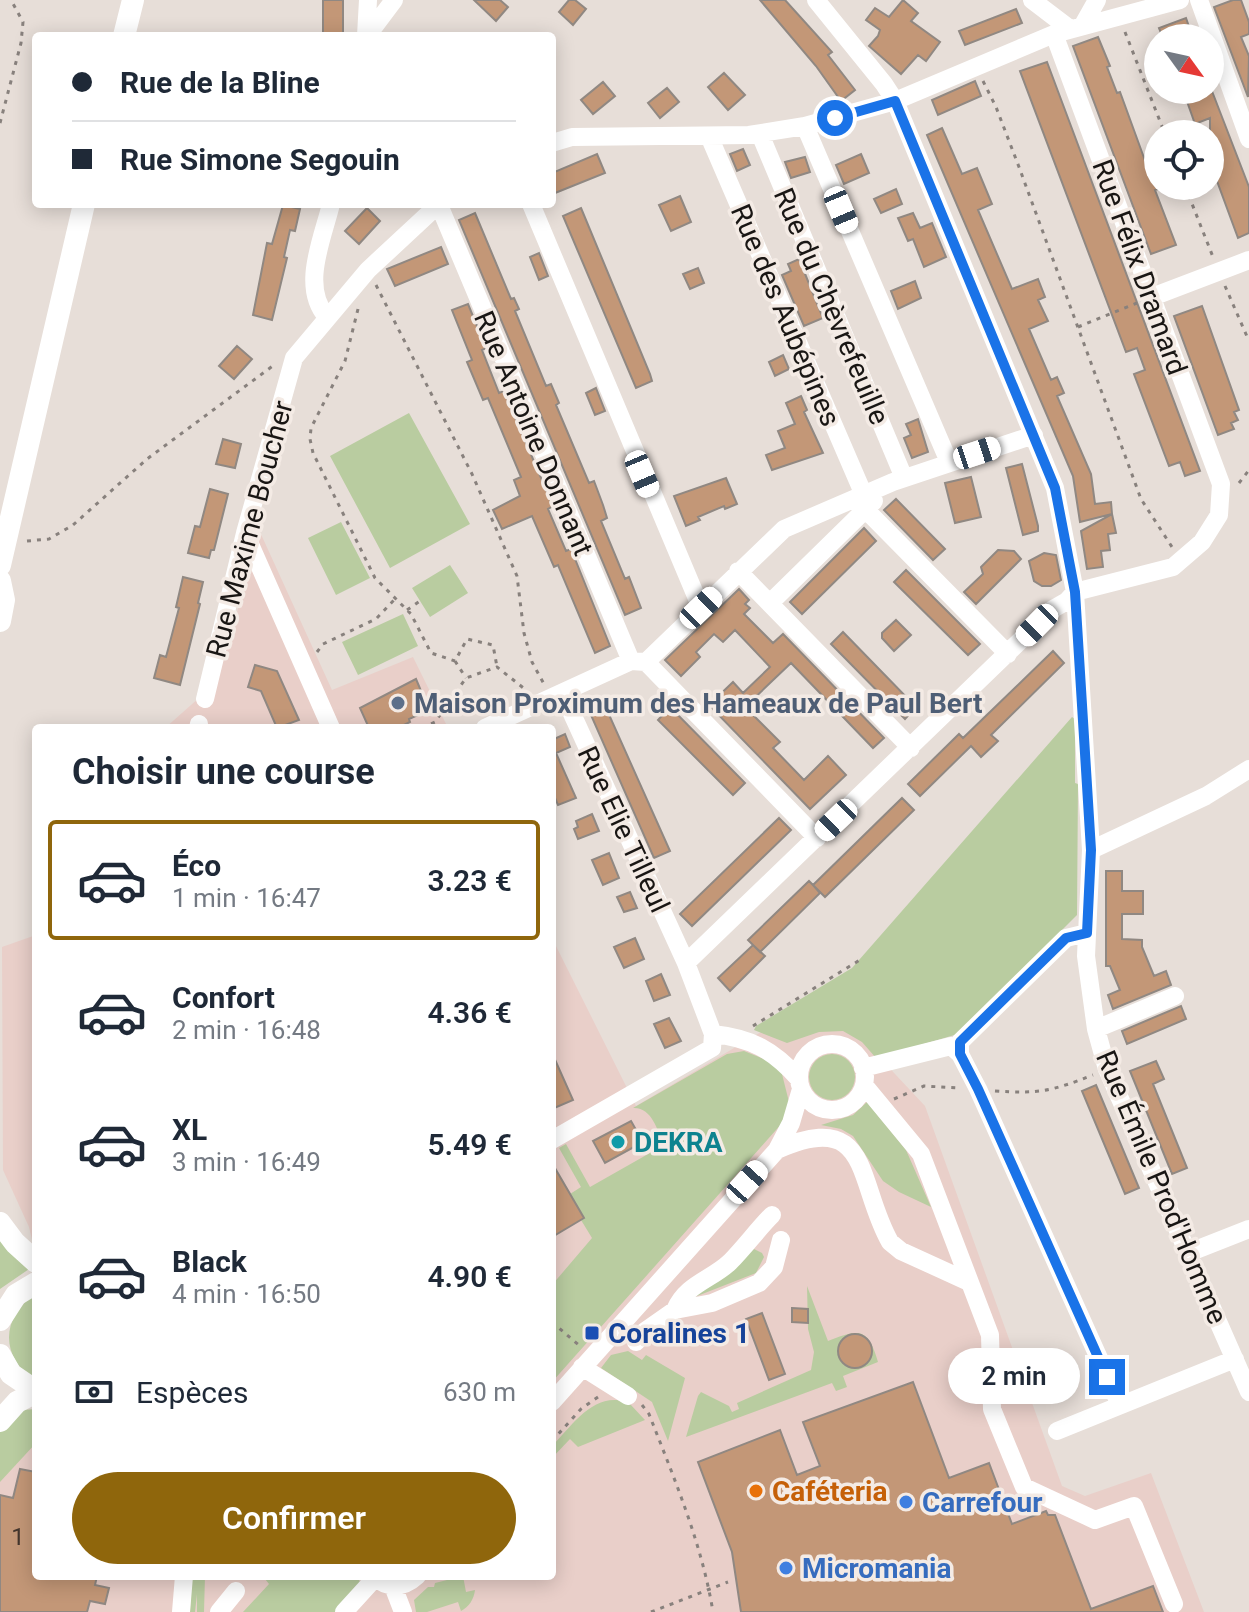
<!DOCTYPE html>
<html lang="fr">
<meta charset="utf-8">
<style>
body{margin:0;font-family:Roboto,sans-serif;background:#f6f6f7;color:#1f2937;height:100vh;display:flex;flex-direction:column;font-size:30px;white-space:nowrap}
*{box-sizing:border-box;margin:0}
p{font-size:26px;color:#747a83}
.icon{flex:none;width:44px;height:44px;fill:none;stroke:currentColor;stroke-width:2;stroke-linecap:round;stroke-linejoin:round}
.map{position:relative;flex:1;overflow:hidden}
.details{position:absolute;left:32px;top:724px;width:524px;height:856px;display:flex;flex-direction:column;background:#fff;border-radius:8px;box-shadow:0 4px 20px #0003}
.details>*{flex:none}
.top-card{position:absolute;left:32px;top:32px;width:524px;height:176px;border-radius:8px;box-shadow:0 4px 20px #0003;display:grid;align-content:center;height:176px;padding:0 40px;background:#fff}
.needle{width:52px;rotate:123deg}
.buttons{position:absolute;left:1144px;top:24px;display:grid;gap:16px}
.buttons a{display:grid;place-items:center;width:80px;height:80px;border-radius:50%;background:#fff;box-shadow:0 4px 20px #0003;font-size:40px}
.end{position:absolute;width:36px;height:36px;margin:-18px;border:10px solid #1a73e8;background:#fff;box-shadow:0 0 0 4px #fff}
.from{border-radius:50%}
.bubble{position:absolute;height:56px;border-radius:28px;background:#fff;box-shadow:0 4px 20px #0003;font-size:26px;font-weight:600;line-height:56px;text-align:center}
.car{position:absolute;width:24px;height:48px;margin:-24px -12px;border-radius:10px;box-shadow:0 0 6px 2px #0007;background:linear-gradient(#fff 24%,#345 0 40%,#fff 0 76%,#345 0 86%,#fff 0)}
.top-card b{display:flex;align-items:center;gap:28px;height:76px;font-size:30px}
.top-card b+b{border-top:2px solid #e0e1e3}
.top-card i{width:20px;height:20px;background:#1f2937}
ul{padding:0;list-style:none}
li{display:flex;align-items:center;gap:24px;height:120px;margin:0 16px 12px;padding:0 24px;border:4px solid transparent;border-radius:8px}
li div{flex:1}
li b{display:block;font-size:30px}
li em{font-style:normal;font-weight:600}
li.current{border-color:#8f660c}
li>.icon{width:72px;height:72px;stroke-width:1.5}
h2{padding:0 40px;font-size:36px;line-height:96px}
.pay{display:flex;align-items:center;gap:20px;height:88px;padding:0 40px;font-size:30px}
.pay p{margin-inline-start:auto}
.button{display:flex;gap:16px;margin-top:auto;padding:16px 40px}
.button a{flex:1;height:92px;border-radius:48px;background:#8f660c;color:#fff;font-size:32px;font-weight:600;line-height:92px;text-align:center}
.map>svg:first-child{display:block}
</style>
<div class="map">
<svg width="1249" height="1612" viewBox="0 0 1249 1612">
<rect width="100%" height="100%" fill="#e7ded8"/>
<!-- commercial -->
<path fill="#e9cfc9" d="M260,532l72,158 81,-33 35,71h-283l52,-46z
M36,935v321l-7,-29 -26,-57 -1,-223z
M552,938l84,168 186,-110 103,110 137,380 23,10 66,-23 53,139h-1204v-139l36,-41v144h516z"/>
<!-- green -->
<path fill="#b9cca0" d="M409,413l61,111 -80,44 -60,-112z
M341,522l29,56 -34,17 -28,-57z
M450,565l18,28 -38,24 -18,-29z
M403,614l15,32 -60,29 -16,-33z
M1072,717l3,2v64l3,1 -1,131 -119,119 -82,24 -14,-16 -19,-11 -24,1 -32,11 -33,-13 2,-4 96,-58z
M744,1051l20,8 17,11 8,32 -5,19 -232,261v-97l40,-47 -11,-18 3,-2 -14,-24 11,-7 -22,-39 7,-4 24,43 74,-42c-7,-15 -12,-38 -31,-37l94,-54z
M809 1077a23 23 0 1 1 46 0a23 23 0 1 1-46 0Z
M867,1102l39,48 25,57 -32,-15 -16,-11 -30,-45 -12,-7 -20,-4 32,-10z
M0,1233l32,34 -32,22z
M754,1249l8,4 2,4 -8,16 -64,25z
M807,1286l21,55c31,-12 40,-14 50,21l-35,14 4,11 -11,4 -4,-8 -146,54 12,-41 3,-4 28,14 3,6 7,-3 -2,-6 74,-33 3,-18 -6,-23z
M36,1294v87c-36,-22 -36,-65 0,-87z
M628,1351l14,9 4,-5 39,23 -17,63 -16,-39 -51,-34 10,-13z
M617,1400l13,4 15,16 -67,27 -8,-8 -18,19v-12c18,-18 37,-48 65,-46z
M36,1409v34l-36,39v-54l23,-18z
M192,1576h13l-1,36h-7v-18l-2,18h-5z
M272,1576h85l4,8 -23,28h-95l26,-28 -4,-5z
M463,1576l3,16 9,-2c-1,9 -6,17 -14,21l-3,-9 -31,10h-11l-2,-12 14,-13h6l1,-4z"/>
<!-- building -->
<path fill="#c39777" stroke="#908882" stroke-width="2" d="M323,0h20v36h-20z
M474,0h26l8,7 -12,14z
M569,0h6l11,9 -13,16 -14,-13z
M760,0h25l47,52 -4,3 27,35 -14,11 -25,-35z
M903,0l15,13 -7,8 29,21 -14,19 -8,-6 -17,19 -32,-28 9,-10 2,-6 -14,-10 9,-12 14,9z
M1233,0h8l8,22v12l-8,3 8,19 -1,41 -34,-90z
M1016,9l6,14 -57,22 -6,-14z
M1186,18l7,20h-30l-4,-10z
M1098,37l12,29 -3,1 10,26 3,-1 31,85 7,-3v15l-3,1 21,55 -25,9 -78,-208z
M1047,62l153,409 -15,5 -5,-14 -11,4 -35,-92 11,-4 -8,-22 -11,4 -106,-281z
M724,73l21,22 -17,15 -20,-23z
M975,81l6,15 -43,19 -6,-15z
M603,82l12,14 -22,18 -12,-14z
M1210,86l39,101v46l-11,5 -28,-76v-44l-15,6 -12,-34h27z
M667,88l12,14 -19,16 -12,-15z
M942,128l20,46 15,-6 15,36 -14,6 34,79 26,-10 7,18 -7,3 10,21 -19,8 22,51 6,-3 7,16 -7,3 34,78 4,30 16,-2 1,12 -32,8 -7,-46 -146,-341z
M743,149l7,16 -13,6 -7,-17z
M597,154l8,19 -50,20 -3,-20z
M861,154l8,19 -25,11 -8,-19z
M805,157l5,15 -19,6 -6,-16z
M896,189l6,15 -21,9 -7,-14z
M680,196l11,26 -20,9 -12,-26z
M283,205l17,4 -5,22 -5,-1 -6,27 3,1 -15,62 -19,-5 14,-72 5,1z
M367,208l13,13 -21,23 -14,-13z
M581,208l69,166 2,7 -16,7 -73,-172z
M475,213l36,86 3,-1 5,11 -4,2 31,75 5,-2 8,19 -3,2 33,78 5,-2 9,24 4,13 -6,3 24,58 4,-2 12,31 -16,7 -166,-395z
M913,213l7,15 12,-5 14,34 -22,10 -11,-28 -5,2 -10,-23z
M441,247l7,17 -53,22 -8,-17z
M539,253l9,23 -9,4 -9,-23z
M799,259l24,59 -19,8 -22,-51 9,-4 -3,-7z
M698,268l6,15 -14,6 -7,-15z
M915,281l6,17 -23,11 -7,-18z
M468,304l18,44 -4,2 17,43 5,-2 49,115 -5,3 18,42 5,-2 39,97 -15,7 -37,-88 -4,2 -22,-51 -30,13 -9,-19 27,-14 -6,-16 7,-3 -33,-79 -5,2 -16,-38 5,-2 -20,-50z
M1202,306l37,104 -5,2 4,8 -7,3 3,6 -16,6 -44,-119z
M237,346l15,13 -18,20 -15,-13z
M783,355l6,14 -14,7 -6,-14z
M596,388l9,23 -10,4 -9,-22z
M801,396l6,14 -3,2 19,41 -51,17 -6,-15 19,-7 -7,-17 17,-7 -9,-21z
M918,419l10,33 -16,6 -8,-20 7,-3 -5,-11z
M223,439l18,5 -6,24 -19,-4z
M1022,464l16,62v5l-15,4 -17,-67z
M971,477l10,40 -26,6 -10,-40z
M726,478l11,26 -12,5 -1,-3 -26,11 2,3 -14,6 -12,-30z
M210,489l18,5 -14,56h-3l-2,8 -21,-5 7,-27 5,1z
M896,499l49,50 -12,11 -49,-50z
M1112,514l4,19 -8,1 2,16 -9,1 2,16 -16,2 -6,-38z
M864,528l12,13 -74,73 -12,-12z
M998,550l16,1 7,8 -45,45 -12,-12 19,-18 -2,-7z
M1044,553l12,2 5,25 -10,6h-9l-8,-5 -5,-20z
M906,570l74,74 -12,11 -74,-73z
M183,577l20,5 -5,21 2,1 -20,81 -26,-7 6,-23 6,2 13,-49 -3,-1z
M739,589l10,11 -4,4 5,4 -6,6 29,29 10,-9 101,104 -11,10 -82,-85 -46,44 35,35 -7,6 31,32 24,-24 18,19 -36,34 -101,-104 24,-23 10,11 27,-26 -35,-37 -12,12 -9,-8 -18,18 4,5 -19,19 -16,-16z
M896,620l15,15 -17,16 -12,-13v-5z
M843,632l73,75 -11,12 -74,-75z
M1053,651l11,12 -73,72 7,6 -17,16 -10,-11 -51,50 -12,-12 51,-50 4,4z
M255,665l22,6 22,49 -22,8 -16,-37 -13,-4z
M416,679l13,31 -20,9 1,3 -12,6h-29l-9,-20z
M602,699l68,152 -16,7 -67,-152z
M670,707l75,76 -12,12 -75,-75z
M565,734l5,13 -14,6 20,45 -18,7 -6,-14v-51z
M902,798l12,12 -89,87 -12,-12 7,8 -60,59 -12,-12 61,-59 4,4z
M592,814l7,17 -21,8 -4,-10 4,-2 -2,-6z
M779,818l12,12 -99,96 -12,-12z
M609,853l10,25 -16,7 -11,-25z
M1106,871h16v20h21v23h-21v25l20,1v7l12,29 12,-5 5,14 -58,24 -5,-14 12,-5 -10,-24h-4z
M630,892l7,16 -13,4 -7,-15z
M635,938l9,21 -20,9 -10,-21z
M753,945l12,11 -35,35 -12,-13z
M661,974l9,21 -16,6 -8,-20z
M1181,1006l5,13 -59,25 -5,-13z
M669,1018l12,23 -16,7 -11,-24z
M552,1053l21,47 -21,9z
M1156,1061l8,18 -11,5 34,84 -15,6 -42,-103z
M1096,1085l43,103 -14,6 -43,-103z
M631,1121l12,21 -38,21 -12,-22z
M552,1163l32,55 -32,19z
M792,1308l16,1v14l-16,-1z
M762,1313l23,61 -16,6 -23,-61z
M838 1351a17 17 0 1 1 34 0a17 17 0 1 1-34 0Z
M913,1382l36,96 40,-15 23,61 34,-13 2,4h7l36,94 62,-23 10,26h-422l-9,-60 -34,-90 82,-32 17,45 23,-9 -17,-44z
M20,1469l16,3v104h61l-2,9 14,3 -4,16 -15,-3 -3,11h-87v-117l13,3z"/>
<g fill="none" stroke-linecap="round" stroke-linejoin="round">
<!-- path -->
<path stroke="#88817d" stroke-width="3" stroke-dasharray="4 6" stroke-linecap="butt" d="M1125,32l40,102
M983,81l13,26 23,60 122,332 31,48
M0,123l21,-80 2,-21 -12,-22
M1185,186l28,71
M376,285l96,189 45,102 7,57 8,29 12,22
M1225,286l24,55
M358,309l-13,52 -34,67 -1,11 3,14 62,125 36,36 20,39 24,8 12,-22 26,6 4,22
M1078,327l59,-24
M1239,483l10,-13
M27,541l22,-2 24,-14 74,-66 127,-94
M407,610l13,-9
M317,652l6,-8 53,-25 19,-20
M455,661l11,17
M422,728l13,-6 31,-44 31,-11 29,23
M753,1026l110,-68
M995,1091c44,3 57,0 98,-16
M894,1099l30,-13 36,2
M552,1322l29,25
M642,1405l7,9c25,64 53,130 64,198
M552,1441l29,-32 17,-12
M443,1577l3,-1
M651,1612l77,-30"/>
<!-- minor -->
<path stroke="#fff" stroke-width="18" d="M816,0l68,84 11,17 160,387 20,104 16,258 -5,106 10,73 11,40 142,323
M1032,0l38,29
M1199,0l50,139
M1083,25l14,-25
M1054,34l167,450 -2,31 -17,27 -29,25 -98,25
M366,36l2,-36
M367,36l27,-36
M805,126l144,336
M760,134l144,344
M709,136l154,357
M552,143l20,-6 177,-2 56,-9 90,-25 159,-67 126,-34
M531,204l170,404
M439,205l192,456
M1152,297l97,-37
M327,317c-27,-30 -4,-79 4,-113
M865,509l143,145
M245,533l86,195
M738,571l173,177
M770,603l104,-102
M646,662l138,-133 109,-47 141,-47
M205,699l40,-166 49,-175 74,-88 71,-66
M198,728l1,-4
M485,728l146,-67 15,1 171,176
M1091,850l115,-54 43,-27
M1087,933l-21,5 -106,104v12l18,35 142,316
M686,963l367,-354 14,-8 8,-9
M1096,1029l79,-33
M713,1034c38,4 60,16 85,44
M799 1077a33 33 0 1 1 66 0a33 33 0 1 1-66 0Z
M863,1068l88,-22 9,8
M864,1085l57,69 69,181 2,74 32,78 71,33 39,-14 40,98
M552,1140l160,-92 1,-14 -27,-71 -123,-269
M777,1150c95,-42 79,32 113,92l11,9 68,31
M1188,1253l61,-24
M675,1310c11,-26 36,-30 55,-48 15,-15 27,-32 42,-47
M636,1342l9,-11 30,-21 37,-7 47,-20 15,-16 7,-27
M582,1367l46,29
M552,1402l225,-252 14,-27 10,-34
M1057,1431l178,-72
M373,1576c14,13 30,13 44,0
M393,1586l10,26
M181,1612l3,-36
M219,1612l17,-21
M344,1612l31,-34"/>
<!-- major -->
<path stroke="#fff" stroke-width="22" d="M124,36l9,-36
M0,565l84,-361
M0,581l4,19 -4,21
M0,1223l15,20 21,19
M0,1320l16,-25 20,-12
M0,1355l11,19 25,17
M0,1421l17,-19 19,-10"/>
</g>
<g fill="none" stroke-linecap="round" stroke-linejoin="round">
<!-- route -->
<path stroke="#1a73e8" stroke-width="10" d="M835,118l60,-17 160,387 20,104 16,258 -4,83 -21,5 -106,104v12l18,35 129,288"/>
</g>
<!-- markers -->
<circle fill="#5c6f8a" stroke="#f4ebe5" stroke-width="3" cx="398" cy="703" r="8"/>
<circle fill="#0f9aa8" stroke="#f4ebe5" stroke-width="3" cx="618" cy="1142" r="8"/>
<rect fill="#1a4fb4" stroke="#f4ebe5" stroke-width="3" x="584" y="1325" width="16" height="16" rx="4"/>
<circle fill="#e8710a" stroke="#f4ebe5" stroke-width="3" cx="756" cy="1491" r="8"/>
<g fill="#3f7fe0" stroke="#f4ebe5" stroke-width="3">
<circle cx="906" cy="1502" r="8"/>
<circle cx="786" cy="1568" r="8"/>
</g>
<g text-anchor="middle" stroke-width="7" stroke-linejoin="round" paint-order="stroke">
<!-- number labels -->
<g font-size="24" fill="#44362d">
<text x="18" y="1545">1</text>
</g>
<!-- street labels -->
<g font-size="28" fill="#191614" stroke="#f4ebe5">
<text transform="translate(1140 267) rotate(70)" y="10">Rue Félix Dramard</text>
<text transform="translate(832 306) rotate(67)" y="10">Rue du Chèvrefeuille</text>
<text transform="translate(786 315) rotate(67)" y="10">Rue des Aubépines</text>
<text transform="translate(534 433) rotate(67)" y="10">Rue Antoine Donnant</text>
<text transform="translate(249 529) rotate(-75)" y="10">Rue Maxime Boucher</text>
<text transform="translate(624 829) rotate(65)" y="10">Rue Elie Tilleul</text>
<text transform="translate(1162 1187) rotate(67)" y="10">Rue Émile Prod'Homme</text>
</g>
<!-- service labels -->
<g font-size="28" font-weight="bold" fill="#4e5e75" stroke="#f4ebe5" text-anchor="start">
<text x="414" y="713">Maison Proximum des Hameaux de Paul Bert</text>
</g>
<!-- culture labels -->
<g font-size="28" font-weight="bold" fill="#0d838f" stroke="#f4ebe5" text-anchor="start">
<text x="634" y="1152">DEKRA</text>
</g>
<!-- transit labels -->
<g font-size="28" font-weight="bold" fill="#164399" stroke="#f4ebe5" text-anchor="start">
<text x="608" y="1343">Coralines 1</text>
</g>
<!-- food labels -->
<g font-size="28" font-weight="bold" fill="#c56008" stroke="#f4ebe5" text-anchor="start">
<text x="772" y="1501">Caféteria</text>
</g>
<!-- shop labels -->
<g font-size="28" font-weight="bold" fill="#366cbe" stroke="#f4ebe5" text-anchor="start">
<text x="922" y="1512">Carrefour</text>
<text x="802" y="1578">Micromania</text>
</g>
</g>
</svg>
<div class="buttons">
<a><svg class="needle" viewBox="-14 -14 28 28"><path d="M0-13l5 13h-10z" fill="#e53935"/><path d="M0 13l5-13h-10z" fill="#747a83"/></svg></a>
<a><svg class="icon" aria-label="locate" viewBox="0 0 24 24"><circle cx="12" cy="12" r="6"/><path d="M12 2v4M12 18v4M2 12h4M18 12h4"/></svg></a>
</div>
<i class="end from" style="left:835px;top:118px"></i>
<i class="end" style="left:1107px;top:1377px"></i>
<div class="bubble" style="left:948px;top:1348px;width:132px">2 min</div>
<i class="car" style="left:841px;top:210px;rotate:157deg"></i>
<i class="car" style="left:977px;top:453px;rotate:72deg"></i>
<i class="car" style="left:642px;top:474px;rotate:157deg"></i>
<i class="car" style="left:701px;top:608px;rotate:46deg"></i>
<i class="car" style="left:1037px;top:625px;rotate:225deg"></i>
<i class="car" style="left:836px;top:820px;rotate:226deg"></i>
<i class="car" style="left:747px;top:1182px;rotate:42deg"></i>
<div class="top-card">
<b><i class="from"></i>Rue de la Bline</b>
<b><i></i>Rue Simone Segouin</b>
</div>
<section class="details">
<h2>Choisir une course</h2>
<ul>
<li class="current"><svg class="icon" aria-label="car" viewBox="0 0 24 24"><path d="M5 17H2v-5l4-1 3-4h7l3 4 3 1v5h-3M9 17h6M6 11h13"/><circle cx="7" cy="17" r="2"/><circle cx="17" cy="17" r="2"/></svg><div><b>Éco</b><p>1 min · 16:47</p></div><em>3.23 €</em></li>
<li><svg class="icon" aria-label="car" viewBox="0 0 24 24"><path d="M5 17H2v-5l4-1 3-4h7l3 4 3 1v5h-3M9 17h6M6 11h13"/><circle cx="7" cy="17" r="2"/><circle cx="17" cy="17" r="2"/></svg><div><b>Confort</b><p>2 min · 16:48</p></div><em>4.36 €</em></li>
<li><svg class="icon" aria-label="car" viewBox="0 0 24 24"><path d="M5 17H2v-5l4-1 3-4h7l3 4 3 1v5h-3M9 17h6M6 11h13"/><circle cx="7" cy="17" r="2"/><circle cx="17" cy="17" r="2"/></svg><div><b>XL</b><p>3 min · 16:49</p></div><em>5.49 €</em></li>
<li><svg class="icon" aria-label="car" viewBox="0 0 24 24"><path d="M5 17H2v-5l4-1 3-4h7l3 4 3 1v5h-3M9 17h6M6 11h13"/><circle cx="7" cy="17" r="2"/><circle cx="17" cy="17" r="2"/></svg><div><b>Black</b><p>4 min · 16:50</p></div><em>4.90 €</em></li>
</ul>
<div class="pay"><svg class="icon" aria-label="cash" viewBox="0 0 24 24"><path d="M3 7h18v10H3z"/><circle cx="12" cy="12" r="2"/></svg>Espèces<p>630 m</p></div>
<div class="button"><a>Confirmer</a></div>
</section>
</div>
